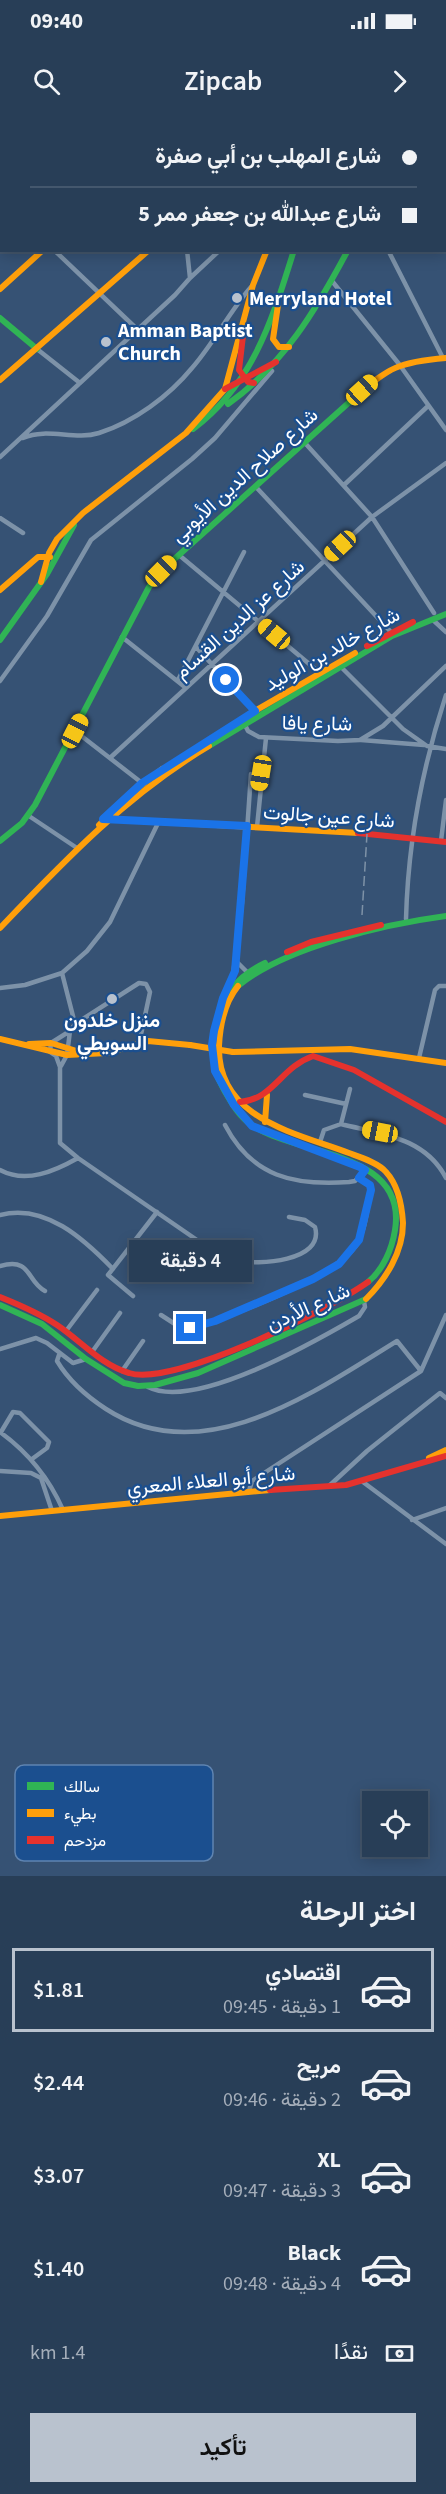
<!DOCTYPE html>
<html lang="ar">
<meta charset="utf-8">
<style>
body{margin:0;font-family:"Source Sans 3",Vazirmatn,sans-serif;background:#30455d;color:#f1f3f6;direction:rtl;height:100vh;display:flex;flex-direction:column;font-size:22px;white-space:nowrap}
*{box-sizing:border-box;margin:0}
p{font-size:20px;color:#a5aeba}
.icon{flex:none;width:33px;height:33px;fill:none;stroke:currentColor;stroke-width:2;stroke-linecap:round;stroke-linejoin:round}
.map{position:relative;height:1756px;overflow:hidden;direction:ltr}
.panel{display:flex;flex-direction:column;background:#283e57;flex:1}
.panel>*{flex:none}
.hud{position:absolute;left:0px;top:0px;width:447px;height:132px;box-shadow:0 3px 15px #0003,0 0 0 2px #44576d;direction:rtl;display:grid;align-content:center;height:132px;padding:0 30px;background:#283e57}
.tools{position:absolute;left:362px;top:1671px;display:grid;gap:12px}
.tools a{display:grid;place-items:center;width:66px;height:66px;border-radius:0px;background:#283e57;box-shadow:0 3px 15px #0003,0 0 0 2px #44576d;font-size:30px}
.end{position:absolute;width:27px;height:27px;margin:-14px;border:8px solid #1a73e8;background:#fff;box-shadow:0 0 0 3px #fff}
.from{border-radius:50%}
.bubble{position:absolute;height:42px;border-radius:0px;background:#283e57;box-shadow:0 3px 15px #0003,0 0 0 2px #44576d;font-size:20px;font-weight:600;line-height:42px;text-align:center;direction:rtl}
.car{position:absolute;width:18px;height:36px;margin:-18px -9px;border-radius:8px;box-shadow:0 0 4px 2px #0007;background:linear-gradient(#f5c518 24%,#345 0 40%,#f5c518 0 76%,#345 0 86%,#f5c518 0)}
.hud b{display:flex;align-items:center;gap:21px;height:57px;font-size:22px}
.hud b+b{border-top:2px solid #44576d}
.hud i{width:15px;height:15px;background:#f1f3f6}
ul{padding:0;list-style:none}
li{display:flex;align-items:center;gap:18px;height:84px;margin:0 12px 9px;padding:0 18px;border:3px solid transparent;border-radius:0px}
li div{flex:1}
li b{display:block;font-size:22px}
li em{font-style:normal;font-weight:600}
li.selected{border-color:#b9c2ce}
li>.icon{width:54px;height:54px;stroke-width:1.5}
h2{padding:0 30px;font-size:27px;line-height:72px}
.pay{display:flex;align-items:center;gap:15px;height:66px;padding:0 30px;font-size:22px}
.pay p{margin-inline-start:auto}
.action{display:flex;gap:12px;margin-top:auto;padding:12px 30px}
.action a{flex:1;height:69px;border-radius:0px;background:#b9c2ce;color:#111;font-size:24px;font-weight:600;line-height:69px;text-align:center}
.status{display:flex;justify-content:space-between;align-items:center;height:42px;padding:0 30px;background:#283e57;direction:ltr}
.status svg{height:16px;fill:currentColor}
header{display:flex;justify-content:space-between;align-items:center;height:78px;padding:0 30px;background:#283e57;font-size:27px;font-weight:600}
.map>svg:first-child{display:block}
</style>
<div class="status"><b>09:40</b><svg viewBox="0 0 49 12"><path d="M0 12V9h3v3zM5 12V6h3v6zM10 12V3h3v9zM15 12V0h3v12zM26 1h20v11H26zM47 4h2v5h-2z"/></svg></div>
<header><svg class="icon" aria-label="forward" viewBox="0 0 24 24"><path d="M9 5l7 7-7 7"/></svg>Zipcab<svg class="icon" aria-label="search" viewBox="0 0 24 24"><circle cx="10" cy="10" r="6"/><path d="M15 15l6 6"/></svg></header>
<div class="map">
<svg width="446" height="1756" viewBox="0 0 446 1756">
<rect width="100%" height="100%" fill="#365274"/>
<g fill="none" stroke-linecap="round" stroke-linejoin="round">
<!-- street -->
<path stroke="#7d92a8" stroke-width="4.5" d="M249,0l1,2
M205,2l1,-2
M0,79l2,1
M446,93v1
M54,130l84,80
M388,130l55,108
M190,158l30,-28
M332,161l67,83 47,66
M37,229l43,34
M23,318c25,-11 51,3 76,-5 35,-11 70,-37 93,-65 22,-25 37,-56 59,-81
M305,323l67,74 62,96
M0,337l175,-162 15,-17 -3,-28
M344,365l84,-79
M256,367l134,144
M0,398l23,15
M179,435l141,118
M433,500l13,12
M122,517l64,51
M196,527l59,64
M341,547l62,62 24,17 19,3
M178,560l66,-128
M0,561l47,-65 44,-76 101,-81 23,-21 57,-67
M244,603l4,8 11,6 79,4 22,-1 23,-14 63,-60
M75,611l67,52
M361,620l63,5
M111,637l261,-240 74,-54
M29,696l48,32
M257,707l9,-89
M441,721l5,-41
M406,799c2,-76 16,-151 40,-224
M236,841l11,11
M62,853l13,51
M232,863l10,-80 9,-129
M0,868l25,-3 37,-12 25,-22 23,-29 49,-101
M139,924l11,-52 -4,-8 -7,-1 -64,41 -5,7 -19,12 -1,9 6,4 4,11v76l18,15 132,91c8,5 16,10 26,12 21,4 89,1 79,-34l-10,-7 -16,-3
M419,938l16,-68 4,-4h7
M61,946l6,-11 3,-24
M305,975l41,9
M341,1004c39,10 84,13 105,54
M225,1005c27,52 69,61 124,57l6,-1 10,-11
M320,1022l4,-12 17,-6 9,-35
M0,1050c26,14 55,1 78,-12
M0,1095c45,-12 84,24 113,54
M0,1146c32,-9 26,15 45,25
M133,1176l-25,-21 49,-63
M161,1195l17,11 17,2c40,-14 141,-50 162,-84 9,-15 10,-37 14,-54l-1,-5 -11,-7
M66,1211l31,-41
M0,1229l36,-11 11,5 26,20 13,-4
M92,1232l28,-39
M59,1235l-2,6c12,20 29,35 49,48 97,63 208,-17 291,-68l24,30
M122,1251l21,-30
M148,1267c47,24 168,-46 211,-71l6,-9 -1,-6
M0,1312c29,21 49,46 63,78
M1,1312l12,-20 7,1 29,29 -2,6 -15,11
M0,1351l31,2 10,5 11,33
M363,1362l83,62
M329,1366l38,-35 73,-58 6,5
M249,1371l3,-10 6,-4 163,-106 25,-56
M412,1400l34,-12"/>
<!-- fast -->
<path stroke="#30b455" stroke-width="6" d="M66,0l3,2
M320,2l1,-2
M373,2l3,-2
M0,198l37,31
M228,284c56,-40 88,-94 120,-154
M193,309c61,-46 79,-109 101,-179
M0,520l47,-66 27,-49
M209,626l183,-110 54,-22
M0,721l22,-18 13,-18 114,-218 12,-16 193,-173
M265,843c-29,14 -43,33 -50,65 -5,21 -2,43 9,62 7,12 15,27 28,35 44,31 156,25 143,105 -3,19 -12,40 -27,52
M238,866c47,-39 148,-62 208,-70
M0,1185l42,19 44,35 38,24 14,3 17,-1 43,-12 168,-74"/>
<!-- slow -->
<path stroke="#ff9f0a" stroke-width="6" d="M34,2l1,-2
M0,169l43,-39
M278,185l-5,34 6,8h10
M0,260l149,-130
M354,278c35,-31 45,-36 92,-40
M41,462l8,-29 8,-14 26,-26 103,-80 39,-44 28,-104 14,-35
M0,470l38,-33h12
M248,595l107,-62
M108,699l250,14
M99,705l25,-26 38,-30
M0,808c65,-68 128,-134 209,-182
M238,866c-13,16 -18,39 -19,60 -2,73 77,87 130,107 11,4 30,10 37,19 12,13 16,34 17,51 0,29 -17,56 -37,76
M0,919l67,16 40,-2 41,-12 42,4
M29,924l22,-1 32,10
M233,932l117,-3 96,14
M265,1002l2,-27
M429,1338l17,-8
M0,1396l270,-26"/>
<!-- jam -->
<path stroke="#e5322d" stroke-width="6" d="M295,2l1,-2
M0,68l2,-1
M243,216l-4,34 9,12 6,1
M225,269l51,-27
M367,526l46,-24
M358,713l88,9
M287,832l24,-10 70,-17
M240,982c34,-3 40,-34 73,-46l41,14 92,52
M0,1177c20,8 39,16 57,28 24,16 44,40 72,48 44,14 200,-63 239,-91
M270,1370l76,-5 100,-29"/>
<!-- rail -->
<path stroke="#7e92a7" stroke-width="1.5" stroke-dasharray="10 4.5" stroke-linecap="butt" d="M362,795l5,-81"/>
<!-- slow-bridge -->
<path stroke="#ff9f0a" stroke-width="6" d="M190,925l43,7"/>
</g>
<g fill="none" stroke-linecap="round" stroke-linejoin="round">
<!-- route -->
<path stroke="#1a73e8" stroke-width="8" d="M190,1208l25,-7 98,-42 26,-15 20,-24 12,-50 -1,-5 -11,-7 6,-8 -5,-3 -108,-41 -18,-21 -19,-34 -3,-26 2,-14 9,-33 12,-27 12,-145 -144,-7 39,-36 113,-72 -29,-31"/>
</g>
<!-- markers -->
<g fill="#b9c2ce" stroke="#1b4f8f" stroke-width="2">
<circle cx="237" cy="178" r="6"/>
<circle cx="106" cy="222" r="6"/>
<circle cx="112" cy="879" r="6"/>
</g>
<g text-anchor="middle" stroke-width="4.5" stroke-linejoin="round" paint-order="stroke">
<!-- poi labels -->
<g font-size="20" font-weight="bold" fill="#fff" stroke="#1b4f8f" text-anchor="start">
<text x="249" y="185">Merryland Hotel</text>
<text x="118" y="217">Amman Baptist<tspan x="118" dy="23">Church</tspan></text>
<text x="112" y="907" text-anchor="middle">منزل خلدون<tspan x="112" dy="23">السويطي</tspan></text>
</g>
<!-- street labels -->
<g font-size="20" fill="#fff" stroke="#1b4f8f">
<text transform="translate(244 355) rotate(-42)" y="7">شارع صلاح الدين الأيوبي</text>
<text transform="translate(239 499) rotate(-42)" y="7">شارع عز الدين القسام</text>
<text transform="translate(332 529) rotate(-29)" y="7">شارع خالد بن الوليد</text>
<text transform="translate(317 603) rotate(1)" y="7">شارع يافا</text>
<text transform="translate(329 696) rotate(4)" y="7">شارع عين جالوت</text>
<text transform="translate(308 1187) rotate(-24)" y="7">شارع الأردن</text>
<text transform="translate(211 1360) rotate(-5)" y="7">شارع أبو العلاء المعري</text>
</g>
</g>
<!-- legend -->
<rect x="15" y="1645" width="198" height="96" rx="9" fill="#1b4f8f" stroke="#5f84b1" stroke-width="1.5"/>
<rect x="27" y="1662" width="27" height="8" fill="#30b455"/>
<rect x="27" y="1689" width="27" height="8" fill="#ff9f0a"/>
<rect x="27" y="1716" width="27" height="8" fill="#e5322d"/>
<g font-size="16" fill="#fff">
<text x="64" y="1672">سالك</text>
<text x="64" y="1699">بطيء</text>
<text x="64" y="1726">مزدحم</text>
</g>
</svg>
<div class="tools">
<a><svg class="icon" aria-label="locate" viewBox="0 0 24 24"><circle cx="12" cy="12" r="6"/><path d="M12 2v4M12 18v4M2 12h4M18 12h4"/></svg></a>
</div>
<i class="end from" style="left:226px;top:560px"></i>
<i class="end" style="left:190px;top:1208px"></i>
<div class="bubble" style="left:129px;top:1120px;width:123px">4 دقيقة</div>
<i class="car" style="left:362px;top:270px;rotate:48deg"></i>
<i class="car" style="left:340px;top:426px;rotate:227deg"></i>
<i class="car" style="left:161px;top:451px;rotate:45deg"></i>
<i class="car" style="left:274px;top:514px;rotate:310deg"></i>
<i class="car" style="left:75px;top:611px;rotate:27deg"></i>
<i class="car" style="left:261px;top:653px;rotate:189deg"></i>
<i class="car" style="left:380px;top:1012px;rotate:281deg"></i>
<div class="hud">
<b><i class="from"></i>شارع المهلب بن أبي صفرة</b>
<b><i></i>شارع عبدالله بن جعفر ممر 5</b>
</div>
</div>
<section class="panel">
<h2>اختر الرحلة</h2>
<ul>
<li class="selected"><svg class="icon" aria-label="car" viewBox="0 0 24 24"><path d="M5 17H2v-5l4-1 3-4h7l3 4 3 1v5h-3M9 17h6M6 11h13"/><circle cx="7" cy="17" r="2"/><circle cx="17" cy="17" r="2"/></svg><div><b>اقتصادي</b><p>1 دقيقة · 09:45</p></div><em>$1.81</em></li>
<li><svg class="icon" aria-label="car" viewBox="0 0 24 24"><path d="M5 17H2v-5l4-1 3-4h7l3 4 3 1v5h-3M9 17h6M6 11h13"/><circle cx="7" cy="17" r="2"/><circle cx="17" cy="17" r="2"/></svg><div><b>مريح</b><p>2 دقيقة · 09:46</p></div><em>$2.44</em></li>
<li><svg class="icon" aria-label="car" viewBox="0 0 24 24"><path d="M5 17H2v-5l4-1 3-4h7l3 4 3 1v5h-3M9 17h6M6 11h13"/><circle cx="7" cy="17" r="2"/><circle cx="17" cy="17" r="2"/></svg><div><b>XL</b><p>3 دقيقة · 09:47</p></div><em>$3.07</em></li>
<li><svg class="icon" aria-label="car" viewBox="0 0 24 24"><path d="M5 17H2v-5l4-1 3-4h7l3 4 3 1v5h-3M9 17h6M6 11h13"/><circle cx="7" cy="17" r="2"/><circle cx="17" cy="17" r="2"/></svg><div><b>Black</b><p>4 دقيقة · 09:48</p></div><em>$1.40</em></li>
</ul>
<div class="pay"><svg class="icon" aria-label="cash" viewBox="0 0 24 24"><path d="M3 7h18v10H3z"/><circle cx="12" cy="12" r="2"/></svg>نقدًا<p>1.4 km</p></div>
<div class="action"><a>تأكيد</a></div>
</section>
